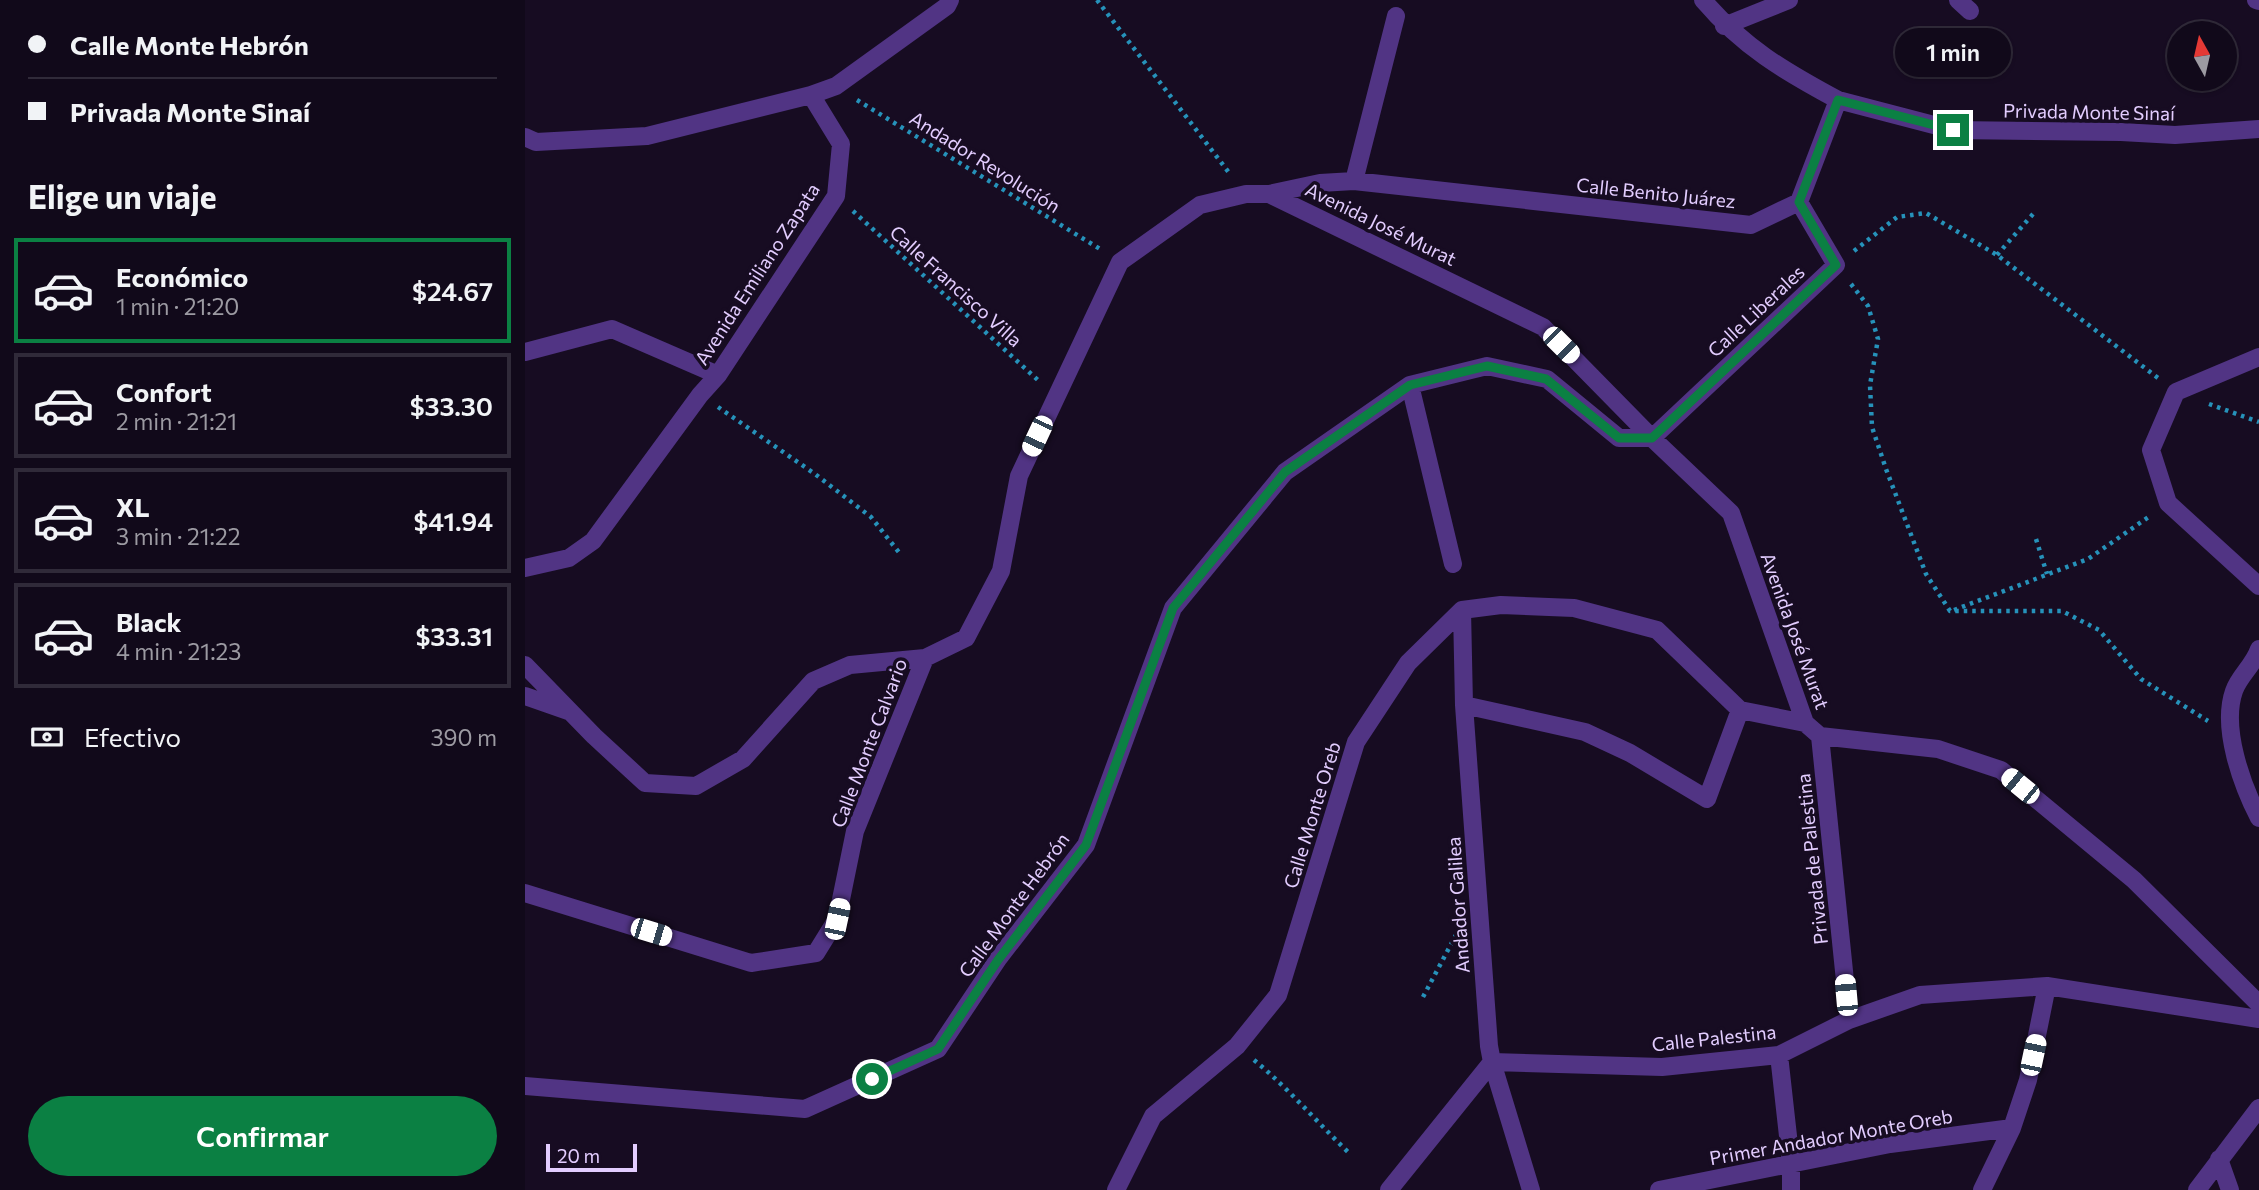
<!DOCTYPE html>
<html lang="es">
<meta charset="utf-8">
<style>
body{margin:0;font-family:Commissioner,sans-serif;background:#1e1727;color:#f1f3f6;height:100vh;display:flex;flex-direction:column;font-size:26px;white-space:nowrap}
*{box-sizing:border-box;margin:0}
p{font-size:23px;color:#9c9aa2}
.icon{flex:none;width:38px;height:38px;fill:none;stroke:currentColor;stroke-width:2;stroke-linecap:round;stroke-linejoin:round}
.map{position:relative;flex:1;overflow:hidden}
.drawer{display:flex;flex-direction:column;background:#11091a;width:525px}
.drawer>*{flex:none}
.guide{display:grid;align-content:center;height:154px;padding:0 28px;background:#11091a}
.needle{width:46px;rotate:352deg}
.buttons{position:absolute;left:1642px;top:21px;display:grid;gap:14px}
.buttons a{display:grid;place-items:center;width:70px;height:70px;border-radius:50%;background:#11091a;box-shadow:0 2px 5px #0004,0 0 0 2px #302a39;font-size:35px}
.scale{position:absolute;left:21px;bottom:18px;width:91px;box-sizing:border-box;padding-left:7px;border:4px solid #e3cdff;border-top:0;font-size:19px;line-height:24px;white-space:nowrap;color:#e3cdff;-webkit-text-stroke:5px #170c22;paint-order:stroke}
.end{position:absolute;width:32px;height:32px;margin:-16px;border:9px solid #0b8043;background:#fff;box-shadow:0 0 0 4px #fff}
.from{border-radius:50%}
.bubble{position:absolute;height:49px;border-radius:24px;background:#11091a;box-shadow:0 2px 5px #0004,0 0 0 2px #302a39;font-size:23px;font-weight:600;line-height:49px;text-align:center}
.car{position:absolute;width:21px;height:42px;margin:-21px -10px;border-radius:9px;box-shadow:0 0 5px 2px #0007;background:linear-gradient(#fff 24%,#345 0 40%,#fff 0 76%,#345 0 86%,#fff 0)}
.guide b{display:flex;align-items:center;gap:24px;height:66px;font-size:26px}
.guide b+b{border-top:2px solid #302a39}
.guide i{width:18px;height:18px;background:#f1f3f6}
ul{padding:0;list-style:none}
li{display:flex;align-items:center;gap:21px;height:105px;margin:0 14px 10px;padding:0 14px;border:4px solid #302a39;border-radius:0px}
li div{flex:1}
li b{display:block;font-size:26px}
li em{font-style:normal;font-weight:600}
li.active{border-color:#0b8043}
li>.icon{width:63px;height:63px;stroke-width:1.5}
h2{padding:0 28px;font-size:32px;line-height:84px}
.pay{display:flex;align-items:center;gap:18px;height:77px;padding:0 28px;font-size:26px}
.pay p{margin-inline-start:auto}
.action{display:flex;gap:14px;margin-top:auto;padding:14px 28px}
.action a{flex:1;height:80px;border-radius:42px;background:#0b8043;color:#fff;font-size:28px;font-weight:600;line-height:80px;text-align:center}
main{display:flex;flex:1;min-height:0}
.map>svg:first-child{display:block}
</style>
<main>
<section class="drawer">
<div class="guide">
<b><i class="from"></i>Calle Monte Hebrón</b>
<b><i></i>Privada Monte Sinaí</b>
</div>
<h2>Elige un viaje</h2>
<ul>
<li class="active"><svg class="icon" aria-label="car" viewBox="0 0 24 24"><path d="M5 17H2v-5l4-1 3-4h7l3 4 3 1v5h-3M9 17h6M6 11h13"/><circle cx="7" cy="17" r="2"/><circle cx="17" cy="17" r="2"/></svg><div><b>Económico</b><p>1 min · 21:20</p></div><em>$24.67</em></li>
<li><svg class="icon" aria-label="car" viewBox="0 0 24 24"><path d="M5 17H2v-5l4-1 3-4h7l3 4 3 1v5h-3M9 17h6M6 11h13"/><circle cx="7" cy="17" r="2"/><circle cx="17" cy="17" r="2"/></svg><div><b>Confort</b><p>2 min · 21:21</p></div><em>$33.30</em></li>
<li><svg class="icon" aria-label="car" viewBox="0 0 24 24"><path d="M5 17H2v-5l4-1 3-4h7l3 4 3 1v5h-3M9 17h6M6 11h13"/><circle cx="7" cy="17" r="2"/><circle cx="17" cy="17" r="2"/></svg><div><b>XL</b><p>3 min · 21:22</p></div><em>$41.94</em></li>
<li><svg class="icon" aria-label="car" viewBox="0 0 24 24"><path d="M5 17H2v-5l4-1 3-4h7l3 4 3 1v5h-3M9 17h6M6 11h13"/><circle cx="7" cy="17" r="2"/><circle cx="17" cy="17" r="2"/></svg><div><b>Black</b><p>4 min · 21:23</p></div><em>$33.31</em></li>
</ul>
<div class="pay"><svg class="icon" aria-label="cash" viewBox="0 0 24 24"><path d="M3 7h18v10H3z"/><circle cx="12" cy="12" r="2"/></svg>Efectivo<p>390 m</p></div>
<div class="action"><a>Confirmar</a></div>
</section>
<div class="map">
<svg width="1734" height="1190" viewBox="0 0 1734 1190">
<rect width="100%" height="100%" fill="#170c22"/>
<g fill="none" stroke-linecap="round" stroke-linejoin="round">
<!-- path -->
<path stroke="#2692ba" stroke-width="4.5" stroke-dasharray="3.5 5" stroke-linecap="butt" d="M572,0l133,174
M332,100l243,149
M328,211l187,171
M1329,251l43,-34 29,-4 71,42 161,123
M1472,255l36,-41
M1326,284l17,22 10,33 -8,46 2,42 14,42 40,105 24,37h112l37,19 42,49 67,42
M1684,404l50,18
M193,407l97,67 56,43 30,38
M1511,539l11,35
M1429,610l134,-51 62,-43
M898,997l34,-64
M729,1060c34,28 62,61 94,92"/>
<!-- minor -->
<path stroke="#513484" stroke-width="18" d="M1433,0l12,11
M1731,0l3,1
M1199,26l65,-26
M286,95l25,-9 111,-80 3,-6
M1313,100l115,30 168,2 54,3 84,-6
M0,137l11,5 111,-6 164,-41 30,49 -5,52 -118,179 -18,20 -107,146 -24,17 -44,10
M829,181l42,-165
M744,194l51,-11 34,-2 397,44 48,-23 39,-102c-54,-29 -95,-53 -135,-100
M0,352l87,-23 106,46
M1734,357l-83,35 -25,58 17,53 91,83
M885,385l43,179
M937,610l2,95 25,341 3,16 39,128
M1734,649c-5,16 -20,27 -25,42 -13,37 8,94 25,127
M0,665l69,71 51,47 51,3 47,-27 70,-78 37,-16 75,-7 41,-20 35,-67 18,-95 101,-214 80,-57 46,-11h23l274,133 109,111 79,75 74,210 15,13 118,13 63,21 133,110 125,124
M0,696l43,15
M939,705l121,27 45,21 77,46 33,-89
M1215,710l65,13
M1295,736l29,284
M0,893l226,70 65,-10 21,-34 18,-88 70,-173
M1254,1055l12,108v27
M0,1086l280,23 133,-60 60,-90 88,-114 87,-237 112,-136 125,-87 77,-19 60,13 72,59h33l184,-173 -37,-63
M1694,1159l11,31
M591,1190l37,-74 84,-70 41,-51 78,-253 52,-79 54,-53 39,-5 73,3 83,22 83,80
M864,1190l103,-128 170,5 117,-12 70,-35 71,-25 127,-9 212,33
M1134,1190l231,-46 122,-16
M1457,1190l30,-62 16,-48 19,-94
M1672,1190l62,-82"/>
</g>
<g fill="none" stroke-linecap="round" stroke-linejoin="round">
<!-- route -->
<path stroke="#0b8043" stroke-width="9" d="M347,1079l66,-30 60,-89 88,-115 87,-237 112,-136 125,-87 77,-19 59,13 73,59h33l184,-173 -37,-63 39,-102 115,30"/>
</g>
<g text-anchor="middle" stroke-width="7" stroke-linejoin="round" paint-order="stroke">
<!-- street labels -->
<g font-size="19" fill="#e3cdff" stroke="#170c22">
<text transform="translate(1564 112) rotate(1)" y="7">Privada Monte Sinaí</text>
<text transform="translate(460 162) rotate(32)" y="7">Andador Revolución</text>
<text transform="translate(1131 193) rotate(6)" y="7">Calle Benito Juárez</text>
<text transform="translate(856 224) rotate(26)" y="7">Avenida José Murat</text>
<text transform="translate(232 274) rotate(-57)" y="7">Avenida Emiliano Zapata</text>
<text transform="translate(431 286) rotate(42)" y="7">Calle Francisco Villa</text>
<text transform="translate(1231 311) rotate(-43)" y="7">Calle Liberales</text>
<text transform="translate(1270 631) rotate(70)" y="7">Avenida José Murat</text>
<text transform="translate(344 743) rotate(-69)" y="7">Calle Monte Calvario</text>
<text transform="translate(787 815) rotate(-73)" y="7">Calle Monte Oreb</text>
<text transform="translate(1287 859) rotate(-96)" y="7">Privada de Palestina</text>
<text transform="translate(489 905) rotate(-54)" y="7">Calle Monte Hebrón</text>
<text transform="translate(933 905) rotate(-94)" y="7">Andador Galilea</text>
<text transform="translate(1189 1038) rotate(-6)" y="7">Calle Palestina</text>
<text transform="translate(1306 1137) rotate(-10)" y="7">Primer Andador Monte Oreb</text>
</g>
</g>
</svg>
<div class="buttons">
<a><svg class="needle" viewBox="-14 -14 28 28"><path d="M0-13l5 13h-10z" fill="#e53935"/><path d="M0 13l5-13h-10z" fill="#9c9aa2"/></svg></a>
</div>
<div class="scale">20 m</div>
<i class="end from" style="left:347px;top:1079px"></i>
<i class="end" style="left:1428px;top:130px"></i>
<div class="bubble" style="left:1370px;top:28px;width:116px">1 min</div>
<i class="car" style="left:1036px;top:345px;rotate:135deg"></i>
<i class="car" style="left:512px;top:436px;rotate:205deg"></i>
<i class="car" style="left:1495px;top:786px;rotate:309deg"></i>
<i class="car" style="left:312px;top:919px;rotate:12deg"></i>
<i class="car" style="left:126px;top:932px;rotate:107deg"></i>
<i class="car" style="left:1321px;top:995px;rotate:355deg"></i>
<i class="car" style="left:1508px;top:1055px;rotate:12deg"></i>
</div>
</main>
